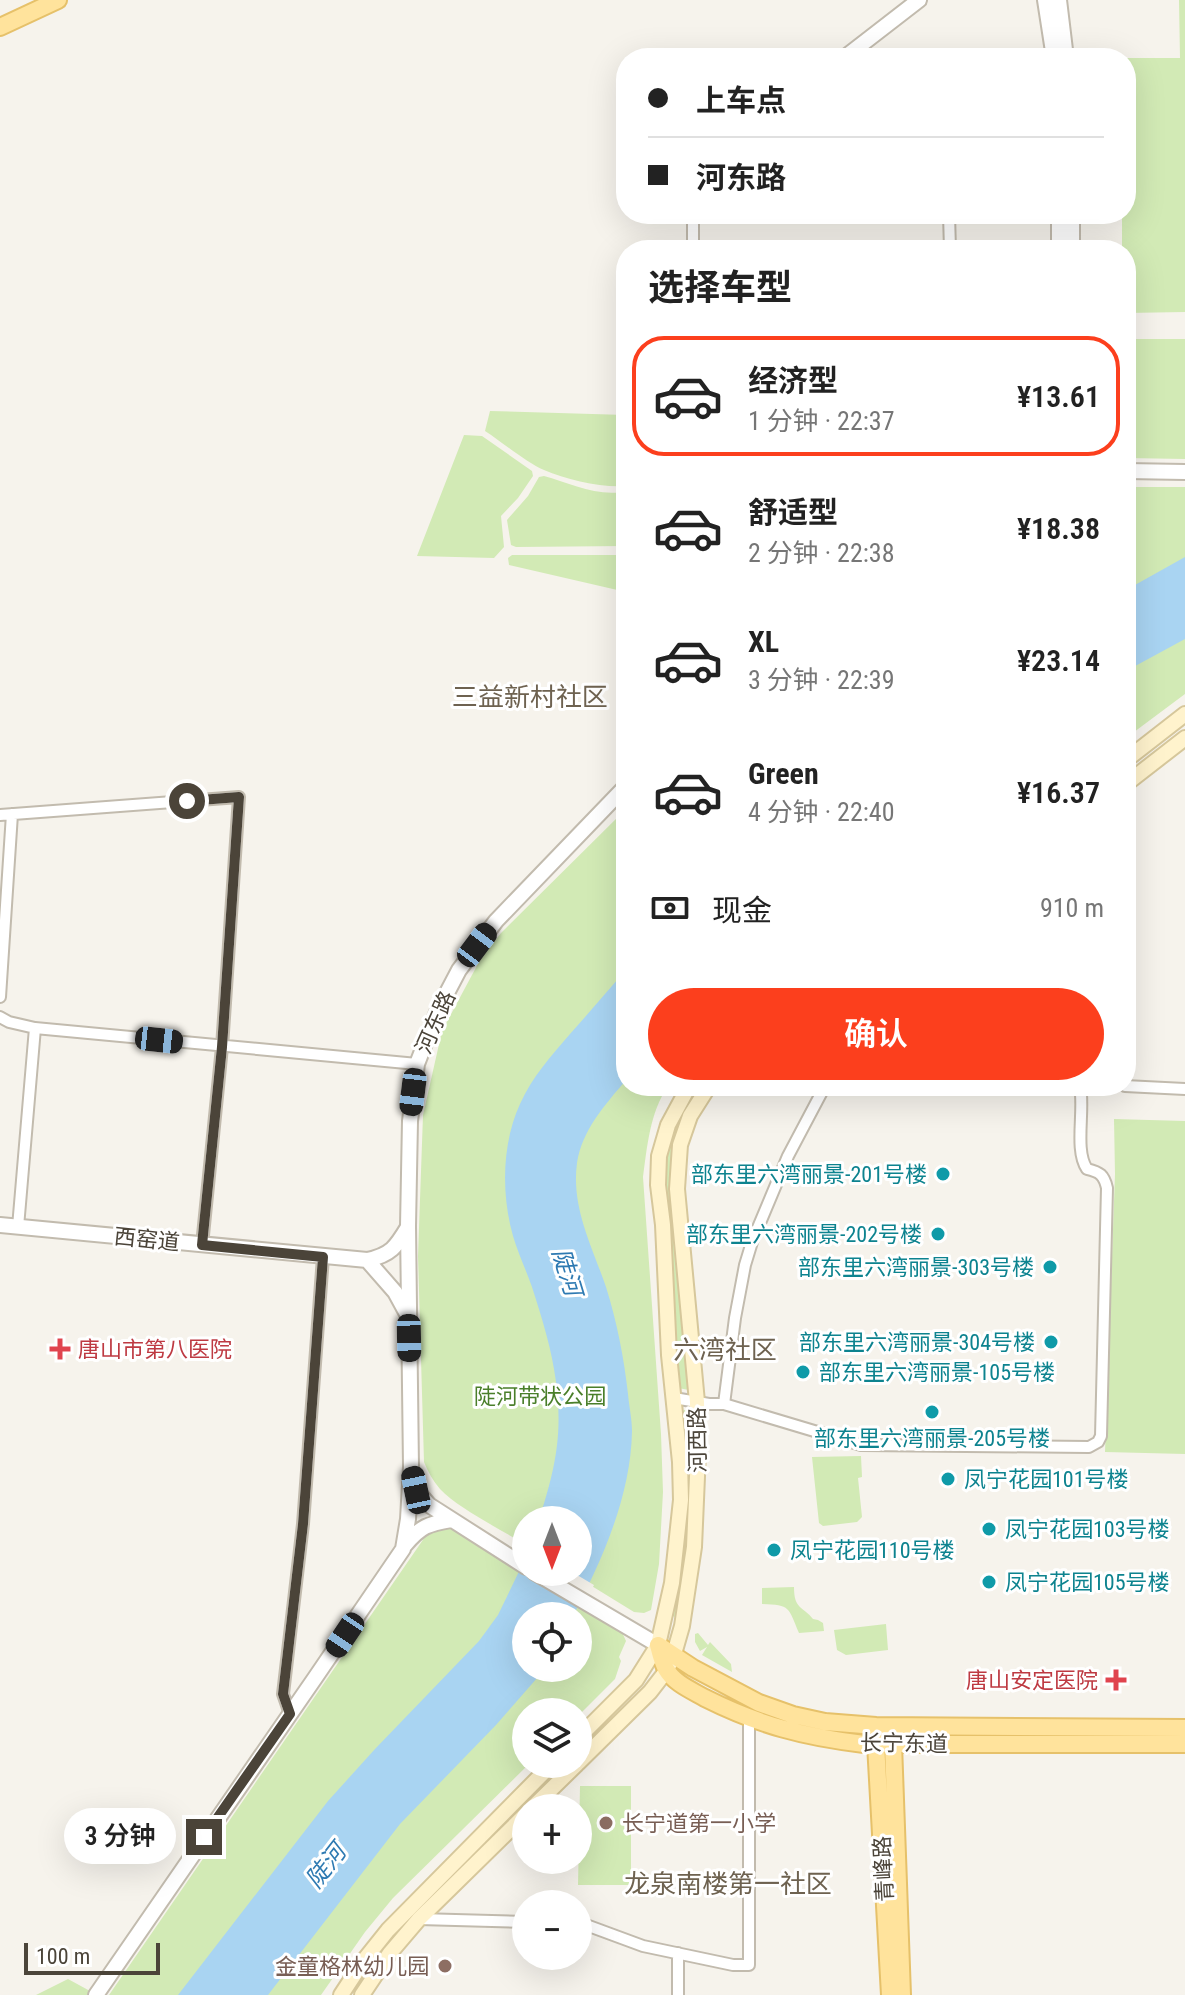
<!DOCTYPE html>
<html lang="zh">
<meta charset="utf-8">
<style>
body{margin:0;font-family:"Roboto Condensed","Noto Sans SC",sans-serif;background:#f6f6f6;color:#222;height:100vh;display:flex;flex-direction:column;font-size:30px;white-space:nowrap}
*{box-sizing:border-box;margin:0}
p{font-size:26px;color:#767676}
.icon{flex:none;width:44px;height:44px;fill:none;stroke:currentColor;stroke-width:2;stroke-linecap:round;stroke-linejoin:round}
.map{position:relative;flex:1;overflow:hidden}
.details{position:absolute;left:616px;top:240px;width:520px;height:856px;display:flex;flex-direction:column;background:#fff;border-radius:32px;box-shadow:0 8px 32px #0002}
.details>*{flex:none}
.banner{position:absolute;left:616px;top:48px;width:520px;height:176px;border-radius:32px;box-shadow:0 8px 32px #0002;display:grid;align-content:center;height:176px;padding:0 32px;background:#fff}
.needle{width:52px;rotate:180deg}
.fabs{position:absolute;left:512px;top:1506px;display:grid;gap:16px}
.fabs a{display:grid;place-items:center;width:80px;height:80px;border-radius:50%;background:#fff;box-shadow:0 8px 32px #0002;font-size:40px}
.scale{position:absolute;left:24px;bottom:20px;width:136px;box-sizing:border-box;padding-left:8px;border:4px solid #4b4439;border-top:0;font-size:22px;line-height:28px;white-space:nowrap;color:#4b4439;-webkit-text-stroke:6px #fff;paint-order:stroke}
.end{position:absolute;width:36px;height:36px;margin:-18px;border:10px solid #4b4439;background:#fff;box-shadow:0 0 0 4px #fff}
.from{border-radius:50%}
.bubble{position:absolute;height:56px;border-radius:28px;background:#fff;box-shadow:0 8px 32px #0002;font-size:26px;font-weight:600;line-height:56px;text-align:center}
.car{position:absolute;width:24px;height:48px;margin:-24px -12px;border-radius:10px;box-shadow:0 0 6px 2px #0007;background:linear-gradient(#222 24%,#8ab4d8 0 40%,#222 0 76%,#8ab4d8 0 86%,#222 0)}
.banner b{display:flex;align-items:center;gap:28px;height:76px;font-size:30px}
.banner b+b{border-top:2px solid #e0e0e0}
.banner i{width:20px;height:20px;background:#222}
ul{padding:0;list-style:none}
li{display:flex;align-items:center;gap:24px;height:120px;margin:0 16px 12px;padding:0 16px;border:4px solid transparent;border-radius:32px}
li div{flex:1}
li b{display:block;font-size:30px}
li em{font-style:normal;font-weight:600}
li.active{border-color:#fc3f1d}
li>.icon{width:72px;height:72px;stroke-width:1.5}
h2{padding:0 32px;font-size:36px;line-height:96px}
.pay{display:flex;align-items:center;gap:20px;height:88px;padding:0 32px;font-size:30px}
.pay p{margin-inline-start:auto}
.button{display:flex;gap:16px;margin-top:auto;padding:16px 32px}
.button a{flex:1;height:92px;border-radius:48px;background:#fc3f1d;color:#fff;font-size:32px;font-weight:600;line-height:92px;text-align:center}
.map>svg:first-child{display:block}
</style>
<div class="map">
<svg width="1185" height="1995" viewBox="0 0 1185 1995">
<rect width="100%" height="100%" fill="#f6f3ec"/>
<!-- green -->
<path fill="#d2eab5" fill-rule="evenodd" d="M1179,0h6v312l-59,1v-63h-4v-36h4v-156h-8h62z
M1126,339h59v120l-59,-1z
M490,411l136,4v71c-24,2 -59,-6 -82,-16 -17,-7 -42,-28 -59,-39z
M464,435l18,1 50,35 1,5 -15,22 -17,18 3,31 -10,11 -77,-2z
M544,476c25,7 56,22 82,15v55l-110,1 -5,-2 -4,-25 21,-24 11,-19z
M1126,487h59v207l-59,44z
M512,555h114v37l-117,-27 -1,-7z
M626,809v277h42c-18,26 -21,61 -25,91l18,257 2,58 -4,72 -8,46 -7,3 -10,-1 -65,-40h9v-52h-52v25c-24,-15 -67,-36 -86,-56 -7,-8 -12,-17 -16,-27l-6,-206 5,-141 19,-84 38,-71 21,-27z
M694,1086h8l-15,22 -12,34 -5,34 19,214 -11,-2 -14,-204 1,-22 5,-25z
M1114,1119l71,2v333l-80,-2 10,-278z
M690,1407c6,68 -2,137 -12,204l-3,6 -2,-1 4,-19 4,-49v-136z
M861,1456l1,21 -4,1 4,39 -5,5 -34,4 -4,-3 -7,-66z
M445,1527l11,4 165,99 5,11 -7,16 2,4 -6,18 -37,37v-4h-52v52h3l-136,134 -28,34 -44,63h-212l318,-461 7,-6zM526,1616h52v52h-52z
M794,1587c0,23 9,19 19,32l5,1 5,3 1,8 -25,2c-11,-26 -8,-28 -37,-29v-16z
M886,1624l2,26 -42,5 -9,-5 -3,-20z
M698,1633l10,12 2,-3 21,22 1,8 -30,-17 5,-8 -7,4 -5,-9v-8z
M580,1786h51v99h-53z
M68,1979l22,12 -3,4h-51z"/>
<!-- water -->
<path fill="#a9d4f2" d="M1185,557v82l-59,32v-81z
M626,970v110c-21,25 -44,50 -49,83 -6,44 15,83 29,124 11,35 18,71 22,107 1,12 4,25 4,37 -1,65 -30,129 -59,185h-47v52l19,1 -49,56 -96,99 -132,171h-90l150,-194 47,-52 104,-108 19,-26 28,-58v15h52v-52h-39c16,-51 24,-84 17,-138 -4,-32 -14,-64 -24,-95 -6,-17 -14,-34 -19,-51 -12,-42 -11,-93 7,-132 12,-27 31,-48 50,-70 19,-21 37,-43 56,-64z"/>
<!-- pier -->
<path fill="#f6f3ec" d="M526,1553v19h46l22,13 -12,23 -66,-39 7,-14z"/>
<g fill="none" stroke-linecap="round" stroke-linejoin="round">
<defs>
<path id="minor" d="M693,214v31l3,5
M949,214l1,36
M1126,793v80
M0,815l239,-18 -17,250 -20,198
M0,997l12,-183
M0,1017l9,5 26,6 382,36
M1125,1086l60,3
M18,1227l17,-199
M680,1232h25l47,10
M674,1398l35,6h15l137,41 228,2 9,-5 3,-6 6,-248c-3,-13 -7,-16 -20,-19 -13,-19 -2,-59 -7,-83
M724,1404l11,-86 10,-53 7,-23 36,-86 37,-70
M290,1714l-7,-20 20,-170 20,-267
M419,1919l107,3
M578,1922l65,24 90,19h16v-247
M678,1953v42"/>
<path id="tertiary" d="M1045,0l9,58
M1059,0l7,58
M844,58l75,-58
M1059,214v36
M1072,250v-36
M1126,471l59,1
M0,1225l367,35c24,-5 29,-13 41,-33
M367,1260l28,32 12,22
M413,1478l3,12 13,15 97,62
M405,1545c16,-19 23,-21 46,-25
M534,1572l124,73
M96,1995l219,-317 88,-129 5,-30 3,-52 -3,-241 2,-105 7,-57 21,-54 21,-40 37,-49 130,-135"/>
<path id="secondary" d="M1126,760l59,-46
M1126,784l59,-46
M578,1738l58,-58 22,-35 14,-62 9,-83 -1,-38 -11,-107 -6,-130 -5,-40 1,-29 9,-31 21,-39
M578,1763l72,-71 17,-22 7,-16 8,-28 12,-79 4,-94 -1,-51 -20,-213 3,-44 10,-29 19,-30
M532,1808l45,-44
M341,1995l23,-35 24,-30 164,-166
M362,1995l28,-42 29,-34 107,-105"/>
<path id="primary" d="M0,27l58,-27
M658,1645c2,8 4,17 8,24 8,14 25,21 39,29 54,27 99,39 159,46h321
M658,1645l35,23 66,35 34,12 32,7 51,4 309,2
M876,1744l14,251
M893,1744l9,251"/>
</defs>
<!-- minor casing -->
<use href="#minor" stroke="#c2bbae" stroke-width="14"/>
<!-- tertiary casing -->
<use href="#tertiary" stroke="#c2bbae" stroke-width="18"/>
<!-- secondary casing -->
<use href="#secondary" stroke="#d6c79b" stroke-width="18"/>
<!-- primary casing -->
<use href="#primary" stroke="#e6c16a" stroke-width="20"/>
<!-- minor -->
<use href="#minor" stroke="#fff" stroke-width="10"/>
<!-- tertiary -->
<use href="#tertiary" stroke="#fff" stroke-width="14"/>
<!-- secondary -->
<use href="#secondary" stroke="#fff3cd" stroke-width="14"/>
<!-- primary -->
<use href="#primary" stroke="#ffe39c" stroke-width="16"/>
</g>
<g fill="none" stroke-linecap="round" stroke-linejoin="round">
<!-- route -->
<path stroke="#4b4439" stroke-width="10" d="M187,801l52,-4 -17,250 -20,198 121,12 -20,267 -20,170 7,20 -86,123"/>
</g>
<!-- markers -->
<g fill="#0f9aa8" stroke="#fff" stroke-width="3">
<circle cx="943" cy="1174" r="8"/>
<circle cx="938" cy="1234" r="8"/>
<circle cx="1050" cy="1267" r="8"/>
<circle cx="1051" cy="1342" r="8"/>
<circle cx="803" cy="1372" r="8"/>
<circle cx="932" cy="1412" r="8"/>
<circle cx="948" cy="1479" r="8"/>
<circle cx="989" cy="1529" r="8"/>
<circle cx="774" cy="1550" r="8"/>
<circle cx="989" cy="1582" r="8"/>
</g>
<g fill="#e0444e" stroke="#fff" stroke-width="3">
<path d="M56 1337h8v8h8v8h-8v8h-8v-8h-8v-8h8z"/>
<path d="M1112 1668h8v8h8v8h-8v8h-8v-8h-8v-8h8z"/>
</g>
<g fill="#8d6e63" stroke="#fff" stroke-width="3">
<circle cx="606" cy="1823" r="8"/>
<circle cx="445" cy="1966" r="8"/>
</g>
<g text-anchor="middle" stroke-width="6" stroke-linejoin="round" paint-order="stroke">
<!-- street labels -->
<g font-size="22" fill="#4b4439" stroke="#fff">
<text transform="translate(435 1022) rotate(-66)" y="8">河东路</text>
<text transform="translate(147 1239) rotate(6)" y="8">西窑道</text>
<text transform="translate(697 1440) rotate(-91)" y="8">河西路</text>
<text transform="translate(904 1743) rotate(1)" y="8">长宁东道</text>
<text transform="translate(883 1869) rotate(-93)" y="8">青峰路</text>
</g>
<!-- culture labels -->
<g font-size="22" fill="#0d838f" stroke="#fff" text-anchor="start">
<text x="927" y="1182" text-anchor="end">部东里六湾丽景-201号楼</text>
<text x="922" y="1242" text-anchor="end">部东里六湾丽景-202号楼</text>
<text x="1034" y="1275" text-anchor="end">部东里六湾丽景-303号楼</text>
<text x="1035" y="1350" text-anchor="end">部东里六湾丽景-304号楼</text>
<text x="819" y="1380">部东里六湾丽景-105号楼</text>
<text x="932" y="1446" text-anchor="middle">部东里六湾丽景-205号楼</text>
<text x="964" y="1487">凤宁花园101号楼</text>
<text x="1005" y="1537">凤宁花园103号楼</text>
<text x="790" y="1558">凤宁花园110号楼</text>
<text x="1005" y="1590">凤宁花园105号楼</text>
</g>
<!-- health labels -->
<g font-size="22" fill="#be3a42" stroke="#fff" text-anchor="start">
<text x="78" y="1357">唐山市第八医院</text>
<text x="1098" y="1688" text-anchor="end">唐山安定医院</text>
</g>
<!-- park labels -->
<g font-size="22" fill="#4a7f2a" stroke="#fff">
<text x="540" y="1404">陡河带状公园</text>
</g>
<!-- education labels -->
<g font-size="22" fill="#785e54" stroke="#fff" text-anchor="start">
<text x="622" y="1831">长宁道第一小学</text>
<text x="429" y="1974" text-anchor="end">金童格林幼儿园</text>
</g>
<!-- water labels -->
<g font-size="24" font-style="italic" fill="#2e7ab2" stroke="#fff">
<text transform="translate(567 1272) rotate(73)" y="8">陡河</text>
<text transform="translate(326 1866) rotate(-52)" y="8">陡河</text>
</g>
<!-- quarter labels -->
<g font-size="26" fill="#6e6250" stroke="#fff">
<text x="530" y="706">三益新村社区</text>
<text x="725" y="1359">六湾社区</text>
<text x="728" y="1893">龙泉南楼第一社区</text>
</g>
</g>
</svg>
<div class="fabs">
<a><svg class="needle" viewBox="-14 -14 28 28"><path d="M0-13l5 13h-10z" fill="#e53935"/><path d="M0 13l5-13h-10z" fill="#767676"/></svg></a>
<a><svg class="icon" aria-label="locate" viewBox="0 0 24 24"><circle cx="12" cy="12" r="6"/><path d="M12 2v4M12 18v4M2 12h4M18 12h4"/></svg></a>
<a><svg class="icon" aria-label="layers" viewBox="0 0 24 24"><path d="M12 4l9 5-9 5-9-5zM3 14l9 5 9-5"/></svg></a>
<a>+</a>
<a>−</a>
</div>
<div class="scale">100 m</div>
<i class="end from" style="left:187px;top:801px"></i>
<i class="end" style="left:204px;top:1837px"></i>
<div class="bubble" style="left:64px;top:1808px;width:112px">3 分钟</div>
<i class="car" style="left:477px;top:945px;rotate:37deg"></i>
<i class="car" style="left:159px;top:1040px;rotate:96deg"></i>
<i class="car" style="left:413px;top:1092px;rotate:187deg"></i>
<i class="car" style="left:409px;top:1338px;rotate:179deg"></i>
<i class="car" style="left:416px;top:1490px;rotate:348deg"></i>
<i class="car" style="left:345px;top:1635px;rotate:214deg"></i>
<div class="banner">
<b><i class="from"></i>上车点</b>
<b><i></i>河东路</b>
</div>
<section class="details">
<h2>选择车型</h2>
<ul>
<li class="active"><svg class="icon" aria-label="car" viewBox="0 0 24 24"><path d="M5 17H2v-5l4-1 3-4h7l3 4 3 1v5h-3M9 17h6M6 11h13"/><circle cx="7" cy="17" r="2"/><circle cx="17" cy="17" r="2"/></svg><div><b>经济型</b><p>1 分钟 · 22:37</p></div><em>¥13.61</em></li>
<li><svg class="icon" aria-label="car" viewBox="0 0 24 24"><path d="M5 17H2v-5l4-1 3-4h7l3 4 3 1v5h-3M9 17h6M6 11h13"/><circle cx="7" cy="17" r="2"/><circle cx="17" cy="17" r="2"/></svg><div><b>舒适型</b><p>2 分钟 · 22:38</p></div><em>¥18.38</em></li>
<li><svg class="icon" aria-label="car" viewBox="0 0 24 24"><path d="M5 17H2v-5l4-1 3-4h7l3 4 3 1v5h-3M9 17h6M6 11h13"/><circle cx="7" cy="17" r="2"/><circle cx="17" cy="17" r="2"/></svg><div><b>XL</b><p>3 分钟 · 22:39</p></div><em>¥23.14</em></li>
<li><svg class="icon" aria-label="car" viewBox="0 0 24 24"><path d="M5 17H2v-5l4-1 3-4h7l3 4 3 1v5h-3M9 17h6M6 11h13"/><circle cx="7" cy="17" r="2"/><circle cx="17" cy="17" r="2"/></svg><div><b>Green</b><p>4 分钟 · 22:40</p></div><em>¥16.37</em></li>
</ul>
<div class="pay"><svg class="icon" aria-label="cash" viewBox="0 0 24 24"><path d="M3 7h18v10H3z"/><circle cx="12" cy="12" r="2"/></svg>现金<p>910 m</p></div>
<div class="button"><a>确认</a></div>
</section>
</div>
